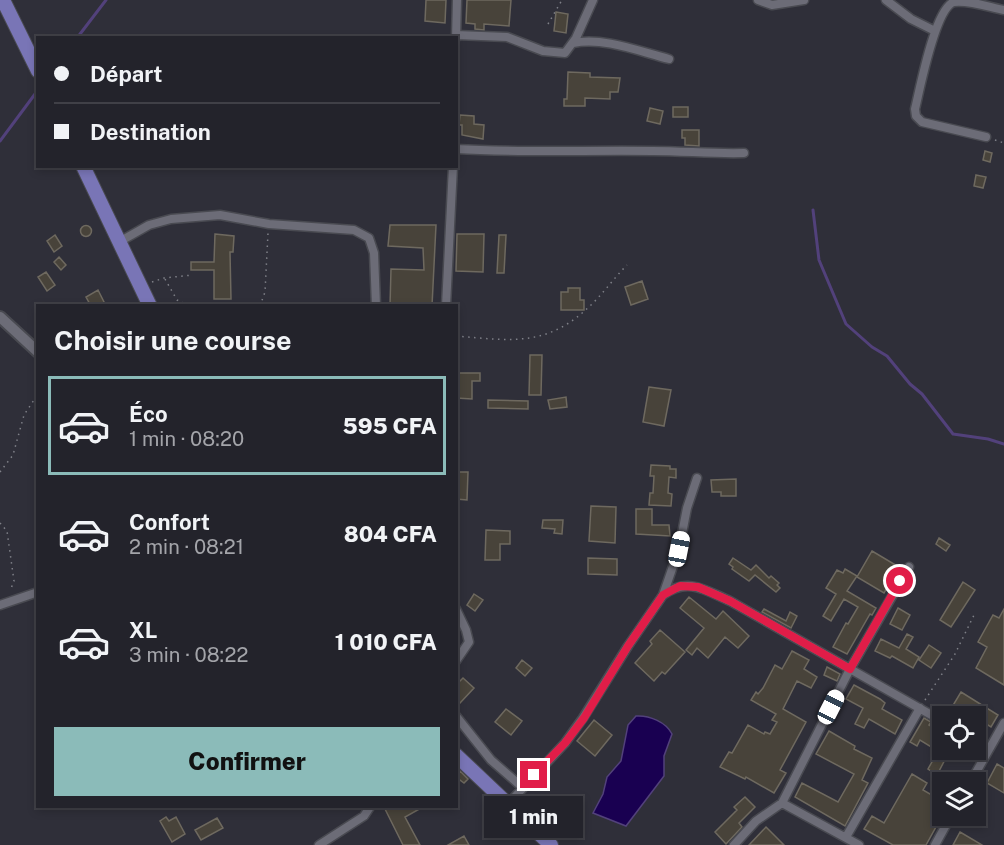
<!DOCTYPE html>
<html lang="fr">
<meta charset="utf-8">
<style>
body{margin:0;font-family:"Public Sans",sans-serif;background:#2b2b33;color:#f1f3f6;height:100vh;display:flex;flex-direction:column;font-size:22px;white-space:nowrap}
*{box-sizing:border-box;margin:0}
p{font-size:20px;color:#a3a4a9}
.icon{flex:none;width:33px;height:33px;fill:none;stroke:currentColor;stroke-width:2;stroke-linecap:round;stroke-linejoin:round}
.map{position:relative;flex:1;overflow:hidden}
.panel{position:absolute;left:36px;top:304px;width:422px;height:504px;display:flex;flex-direction:column;background:#23232b;border-radius:0px;box-shadow:0 3px 9px #0003,0 0 0 2px #404047}
.panel>*{flex:none}
.hud{position:absolute;left:36px;top:36px;width:422px;height:132px;border-radius:0px;box-shadow:0 3px 9px #0003,0 0 0 2px #404047;display:grid;align-content:center;height:132px;padding:0 18px;background:#23232b}
.tools{position:absolute;left:932px;top:706px;display:grid;gap:12px}
.tools a{display:grid;place-items:center;width:54px;height:54px;border-radius:0px;background:#23232b;box-shadow:0 3px 9px #0003,0 0 0 2px #404047;font-size:30px}
.end{position:absolute;width:27px;height:27px;margin:-14px;border:8px solid #e11d48;background:#fff;box-shadow:0 0 0 3px #fff}
.from{border-radius:50%}
.bubble{position:absolute;height:42px;border-radius:0px;background:#23232b;box-shadow:0 3px 9px #0003,0 0 0 2px #404047;font-size:20px;font-weight:800;line-height:42px;text-align:center}
.car{position:absolute;width:18px;height:36px;margin:-18px -9px;border-radius:8px;box-shadow:0 0 4px 2px #0007;background:linear-gradient(#fff 24%,#345 0 40%,#fff 0 76%,#345 0 86%,#fff 0)}
.hud b{display:flex;align-items:center;gap:21px;height:57px;font-size:22px}
.hud b+b{border-top:2px solid #404047}
.hud i{width:15px;height:15px;background:#f1f3f6}
ul{padding:0;list-style:none}
li{display:flex;align-items:center;gap:18px;height:99px;margin:0 12px 9px;padding:0 6px;border:3px solid transparent;border-radius:0px}
li div{flex:1}
li b{display:block;font-size:22px}
li em{font-style:normal;font-weight:800}
li.selected{border-color:#8bbbb9}
li>.icon{width:54px;height:54px;stroke-width:1.5}
h2{padding:0 18px;font-size:27px;line-height:72px}
.cta{display:flex;gap:12px;margin-top:auto;padding:12px 18px}
.cta a{flex:1;height:69px;border-radius:0px;background:#8bbbb9;color:#111;font-size:24px;font-weight:800;line-height:69px;text-align:center}
.map>svg:first-child{display:block}
</style>
<div class="map">
<svg width="1004" height="845" viewBox="0 0 1004 845">
<rect width="100%" height="100%" fill="#2f2f39"/>
<!-- water -->
<path fill="#190051" stroke="#52417b" stroke-width="1.5" d="M636,716c13,-1 30,6 36,18l-8,22v20l-38,50 -33,-13 10,-19 4,-17 14,-16 7,-36z"/>
<g fill="none" stroke-linecap="round" stroke-linejoin="round">
<!-- stream -->
<path stroke="#52417b" stroke-width="3" d="M77,38l29,-38
M0,141l38,-51
M813,210l6,50 27,64 26,23 15,9 23,28 12,10 31,40 35,5 16,5"/>
</g>
<!-- building -->
<path fill="#48433a" stroke="#6e695f" stroke-width="1.5" d="M426,0h20l-1,23 -20,-2z
M467,0h44l-2,26 -25,-2v6l-9,-1v-5l-9,-1z
M556,12l12,2 -2,19 -12,-2z
M568,72l22,1v4l30,1 -2,14h-8v7l-25,-1v8h-21v-7h3z
M673,107h15v10h-15z
M650,108l13,3 -3,13 -13,-3z
M460,115l14,1v8l10,1 -1,14 -21,-4v-10h-3z
M682,130h17v16l-14,-1v-7h-3z
M985,151l7,2 -2,9 -7,-2z
M976,175l10,2 -3,11 -9,-2z
M390,225h46l-4,81h-42l1,-37 33,1 -1,-22 -35,-2z
M80.5 231a5.5 5.5 0 1 1 11 0a5.5 5.5 0 1 1-11 0Z
M215,234l19,2 -1,16h-3l1,47h-17v-29h-23v-8h23z
M457,234h27l-1,38 -27,-1z
M55,235l7,11 -8,6 -7,-11z
M499,235h7l-2,38h-7z
M59,257l7,8 -5,5 -7,-8z
M46,272l9,13 -8,6 -9,-14z
M642,281l6,18 -17,6 -6,-18z
M568,288h12v12h4v10h-23v-18h7z
M98,290l6,12 -7,4h-6l-5,-9z
M530,355h12l-1,40h-12z
M456,373h24v8h-8v18l-16,-1z
M649,387l22,3 -7,36 -21,-4z
M566,397l1,10 -17,2 -2,-9z
M488,400l40,1v8l-40,-1z
M651,465l19,1v3h6v9l-7,-1 -1,16 4,1 -1,12 -22,-1 1,-12h3l1,-17h-4z
M456,472h12l-1,28 -11,-1z
M736,479v17h-15v-4h-9l-1,-12z
M591,506l25,1 -1,36 -26,-2z
M636,509h16v16h17l1,11 -34,-2z
M543,520h20l-1,14 -8,-1 1,-4 -13,-1z
M486,530l24,1v13h-10v16h-15z
M939,538l11,7 -4,6 -10,-7z
M872,551l27,16 -15,26 -27,-16z
M588,558l29,1v16l-29,-1z
M733,558l18,12 5,-5 13,13 2,-2 8,7 -2,2 3,3 -4,4 -21,-17 -6,6 -17,-12 1,-2 -4,-3z
M845,569l12,7 -10,15 29,17 -4,7 -2,-1 -23,40 -14,-7 13,-24 2,1 10,-17 -14,-8 -13,22 -8,-5 13,-22 -10,-6 11,-18 6,3z
M963,582l12,8 -24,37 -11,-7z
M474,594l9,6 -8,11 -8,-6z
M689,597l27,22 7,-8 26,25 -11,12 -13,-11 -17,21 -11,-10 -5,7 -6,-5 18,-22 -24,-20z
M898,608l12,7 -8,15 -12,-6z
M764,609l22,12 4,-9 7,4 -6,12 -29,-16z
M1004,609v76l-28,-17 11,-21 -9,-5 15,-27 6,3z
M660,630l25,22 -20,22 -3,-2 -8,9 -19,-18 17,-19 -2,-3z
M907,634l6,3 -7,12 13,8 -6,11 -21,-12 -2,2 -15,-7 6,-12 18,9z
M929,645l12,8 -10,15 -12,-8z
M792,651l17,9 -5,9 13,8 -6,11 -14,-7 -14,28 23,13 -26,48 6,3 -12,20 -28,-16 -1,2 -25,-12 9,-15 3,1 16,-28 16,9 1,-2 5,2 7,-12 -5,-2 4,-6 -25,-14 5,-8 2,2 5,-6 12,-23 7,4z
M522,660l10,8 -7,8 -9,-8z
M827,667l13,7 -3,7 -13,-6z
M463,678l11,10 -14,15 -4,-3v-15z
M854,685l26,14 5,4 -3,6 20,11 -7,14 -26,-15 -5,9 -9,-4 8,-16 -17,-9z
M961,692l37,23 -7,12 -16,-10h-12l1,-3 -12,-7z
M506,709l16,12 -11,14 -16,-13z
M924,718l7,4 -2,3 13,8v17h8l-13,25 -9,-6 10,-18 -18,-11 -3,6 -7,-4z
M594,720l18,15 -17,21 -18,-15z
M829,731l26,15 -1,3 18,9 -10,22 6,3 -23,43 -50,-29 7,-14 36,19 16,-28 -38,-20z
M997,764l7,4v25l-17,-10z
M460,771l8,8 -4,4 -8,-6z
M912,774l15,9 -4,7 19,11v15l-16,29h-33l-29,-16 8,-13 12,7z
M745,797l10,10 -16,16 3,4 -16,17 -11,-12 22,-22 -3,-3z
M384,807h39l-18,10 15,28h-17z
M166,817l3,4 7,-4 9,17 -13,8 -12,-21z
M217,818l6,10 -22,12 -6,-10z
M766,827l18,18h-35z
M960,832l22,13h-29z
M464,836l5,9h-21z"/>
<g fill="none" stroke-linecap="round" stroke-linejoin="round">
<defs>
<path id="minor" d="M758,0l14,5 32,-5
M886,0l25,19 24,12
M456,35l51,2 36,14 22,2 11,-15 17,-38
M456,38l1,-38
M573,43c31,-6 65,8 96,16
M986,137l-64,-15 -6,-6 -1,-7c5,-20 20,-101 39,-107 15,-2 35,5 50,8
M456,149c66,4 131,1 197,2 31,0 61,3 91,2
M119,242l30,-17 22,-6 49,-4 49,9 85,6 15,8 5,15 2,53
M446,306l7,-140
M663,595c25,-18 42,-5 67,6l212,120
M0,605l38,-13
M456,609l10,21 3,12 -13,19
M456,716l35,44 31,27
M975,741l14,8
M970,783l34,-60
M509,803l56,-60 18,-25 45,-72 35,-51 16,-46 8,-41 10,-30
M782,803l68,-134 59,-102
M846,837l74,-129
M319,845l45,-29 6,-9
M734,845l22,-24 26,-18 77,42
M935,845l16,-29"/>
<path id="tertiary" d="M0,317l38,35"/>
<path id="primary" d="M3,0l35,71
M83,166l67,140
M456,755l95,90"/>
</defs>
<!-- minor casing -->
<use href="#minor" stroke="#494a51" stroke-width="11"/>
<!-- tertiary casing -->
<use href="#tertiary" stroke="#494a51" stroke-width="14"/>
<!-- primary casing -->
<use href="#primary" stroke="#494a51" stroke-width="16"/>
<!-- path -->
<path stroke="#7f8088" stroke-width="1.5" stroke-dasharray="1.5 4.5" stroke-linecap="butt" d="M548,24l14,-24
M995,140l9,3
M165,279l12,21 13,6
M152,282l12,-4 29,-3
M260,306l5,-14 3,-59
M456,336c58,5 93,11 137,-33 12,-12 22,-26 34,-38
M0,472l13,-17 11,-40 14,-21
M0,523l7,8 7,50 -4,10
M925,700l30,-46 19,-39"/>
<!-- minor -->
<use href="#minor" stroke="#6c6c77" stroke-width="8"/>
<!-- tertiary -->
<use href="#tertiary" stroke="#6c6c77" stroke-width="10"/>
<!-- primary -->
<use href="#primary" stroke="#7975b6" stroke-width="14"/>
</g>
<g fill="none" stroke-linecap="round" stroke-linejoin="round">
<!-- route -->
<path stroke="#e11d48" stroke-width="8" d="M534,775l31,-32 19,-25 44,-72 35,-51 17,-9 18,1 32,14 120,68 50,-88"/>
</g>
</svg>
<div class="tools">
<a><svg class="icon" aria-label="locate" viewBox="0 0 24 24"><circle cx="12" cy="12" r="6"/><path d="M12 2v4M12 18v4M2 12h4M18 12h4"/></svg></a>
<a><svg class="icon" aria-label="layers" viewBox="0 0 24 24"><path d="M12 4l9 5-9 5-9-5zM3 14l9 5 9-5"/></svg></a>
</div>
<i class="end from" style="left:900px;top:581px"></i>
<i class="end" style="left:534px;top:775px"></i>
<div class="bubble" style="left:484px;top:796px;width:99px">1 min</div>
<i class="car" style="left:679px;top:549px;rotate:11deg"></i>
<i class="car" style="left:831px;top:707px;rotate:27deg"></i>
<div class="hud">
<b><i class="from"></i>Départ</b>
<b><i></i>Destination</b>
</div>
<section class="panel">
<h2>Choisir une course</h2>
<ul>
<li class="selected"><svg class="icon" aria-label="car" viewBox="0 0 24 24"><path d="M5 17H2v-5l4-1 3-4h7l3 4 3 1v5h-3M9 17h6M6 11h13"/><circle cx="7" cy="17" r="2"/><circle cx="17" cy="17" r="2"/></svg><div><b>Éco</b><p>1 min · 08:20</p></div><em>595 CFA</em></li>
<li><svg class="icon" aria-label="car" viewBox="0 0 24 24"><path d="M5 17H2v-5l4-1 3-4h7l3 4 3 1v5h-3M9 17h6M6 11h13"/><circle cx="7" cy="17" r="2"/><circle cx="17" cy="17" r="2"/></svg><div><b>Confort</b><p>2 min · 08:21</p></div><em>804 CFA</em></li>
<li><svg class="icon" aria-label="car" viewBox="0 0 24 24"><path d="M5 17H2v-5l4-1 3-4h7l3 4 3 1v5h-3M9 17h6M6 11h13"/><circle cx="7" cy="17" r="2"/><circle cx="17" cy="17" r="2"/></svg><div><b>XL</b><p>3 min · 08:22</p></div><em>1 010 CFA</em></li>
</ul>
<div class="cta"><a>Confirmer</a></div>
</section>
</div>
